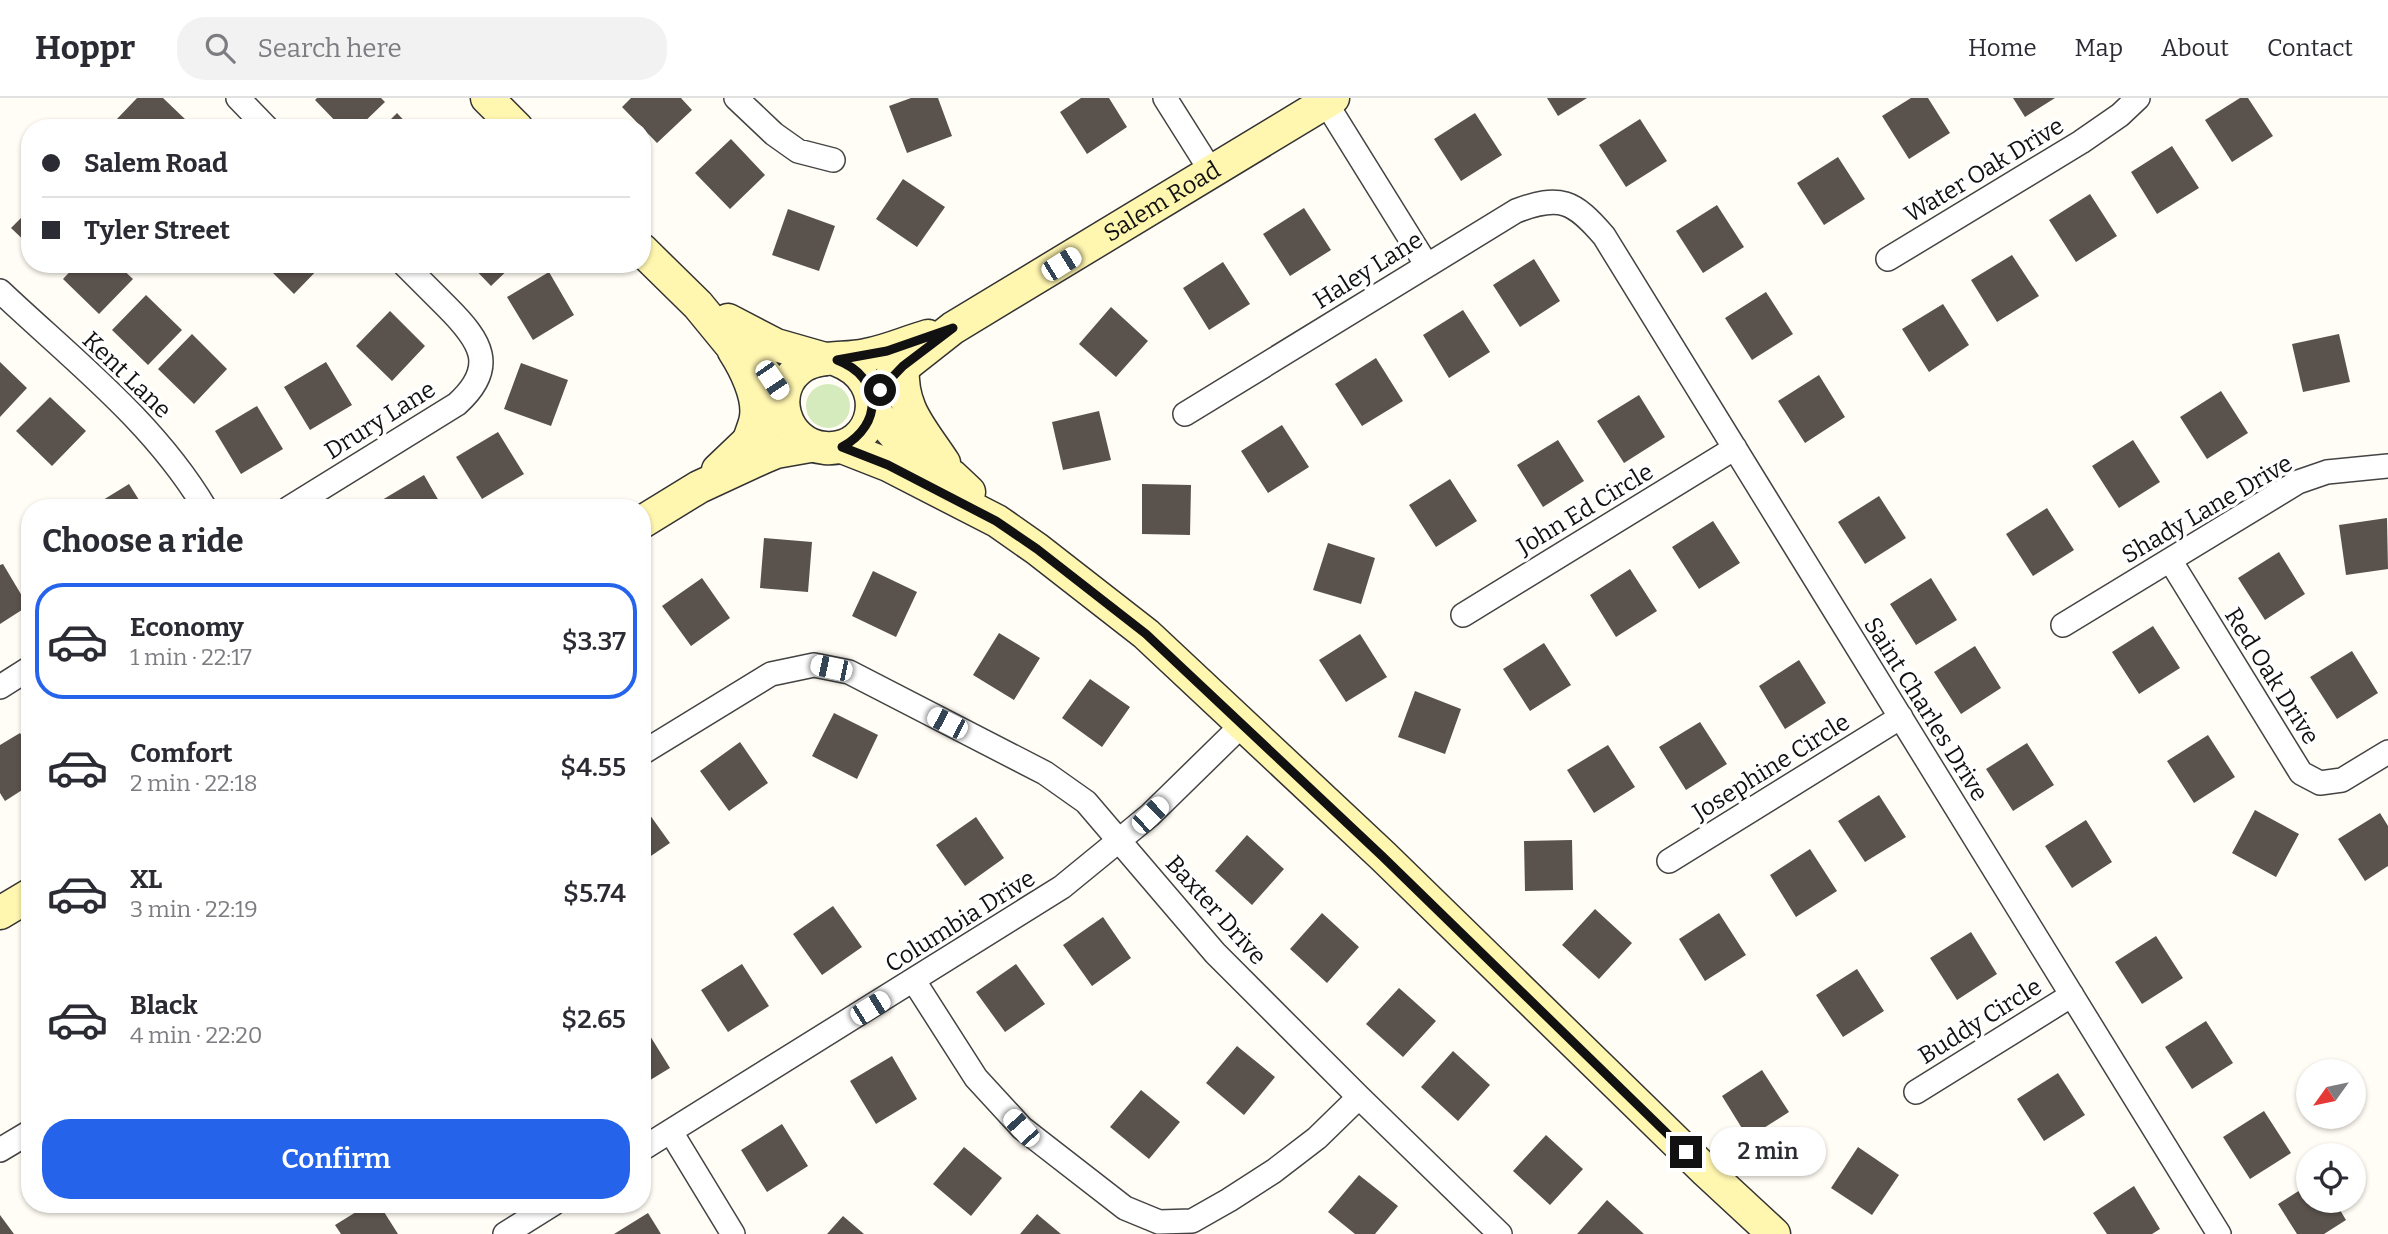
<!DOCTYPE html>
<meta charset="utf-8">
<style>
body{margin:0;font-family:Bitter,serif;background:#f2f2f3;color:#2b2b33;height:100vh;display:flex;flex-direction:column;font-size:26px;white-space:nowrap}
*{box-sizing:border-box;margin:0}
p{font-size:23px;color:#7c7c81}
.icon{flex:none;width:38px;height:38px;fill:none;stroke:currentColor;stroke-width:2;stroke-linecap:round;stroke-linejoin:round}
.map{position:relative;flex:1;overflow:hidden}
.details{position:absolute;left:21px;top:401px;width:630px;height:714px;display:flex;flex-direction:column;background:#fff;border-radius:28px;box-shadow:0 2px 5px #0004}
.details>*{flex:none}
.top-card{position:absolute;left:21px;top:21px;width:630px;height:154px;border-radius:28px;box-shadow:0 2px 5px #0004;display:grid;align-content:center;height:154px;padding:0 21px;background:#fff}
.needle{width:46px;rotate:237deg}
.tools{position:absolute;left:2296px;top:961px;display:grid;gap:14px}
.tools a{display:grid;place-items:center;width:70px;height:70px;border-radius:50%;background:#fff;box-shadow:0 2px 5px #0004;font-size:35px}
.end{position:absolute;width:32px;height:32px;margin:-16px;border:9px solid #111;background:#fff;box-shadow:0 0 0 4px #fff}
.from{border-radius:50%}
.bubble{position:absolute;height:49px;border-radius:24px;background:#fff;box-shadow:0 2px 5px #0004;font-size:23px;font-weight:600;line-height:49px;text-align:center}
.car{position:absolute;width:21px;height:42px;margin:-21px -10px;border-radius:9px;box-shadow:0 0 5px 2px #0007;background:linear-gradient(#fff 24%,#345 0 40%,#fff 0 76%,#345 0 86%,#fff 0)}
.top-card b{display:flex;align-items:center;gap:24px;height:66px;font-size:26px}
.top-card b+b{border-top:2px solid #e1e1e2}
.top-card i{width:18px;height:18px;background:#2b2b33}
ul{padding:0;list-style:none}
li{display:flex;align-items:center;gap:21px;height:116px;margin:0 14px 10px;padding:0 7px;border:4px solid transparent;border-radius:28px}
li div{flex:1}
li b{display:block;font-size:26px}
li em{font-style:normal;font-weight:600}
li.current{border-color:#2563eb}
li>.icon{width:63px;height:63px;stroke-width:1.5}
h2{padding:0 21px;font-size:32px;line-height:84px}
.cta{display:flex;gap:14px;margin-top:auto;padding:14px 21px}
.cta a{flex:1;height:80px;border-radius:28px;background:#2563eb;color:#fff;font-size:28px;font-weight:600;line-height:80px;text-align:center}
header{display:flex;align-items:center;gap:42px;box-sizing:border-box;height:98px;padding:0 35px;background:#fff;border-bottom:2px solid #e1e1e2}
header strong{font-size:33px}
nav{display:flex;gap:38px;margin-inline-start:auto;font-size:24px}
.search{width:490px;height:63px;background:#f2f2f3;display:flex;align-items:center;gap:18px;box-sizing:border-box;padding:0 24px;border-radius:28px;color:#7c7c81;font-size:26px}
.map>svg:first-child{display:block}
</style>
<header>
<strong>Hoppr</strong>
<div class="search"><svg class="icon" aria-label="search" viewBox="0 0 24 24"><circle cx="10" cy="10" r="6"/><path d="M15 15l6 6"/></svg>Search here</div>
<nav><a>Home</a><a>Map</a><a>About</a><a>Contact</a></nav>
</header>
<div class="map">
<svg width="2388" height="1136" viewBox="0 0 2388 1136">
<rect width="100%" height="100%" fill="#fffdf5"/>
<!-- green -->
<path fill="#d5ebbd" d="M806 308a22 22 0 1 1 44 0a22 22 0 1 1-44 0Z"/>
<!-- building -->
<path fill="#5a524d" d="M137,0h26l23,22 -8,8h-54l-8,-8z
M317,0h64l4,4 -27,26h-16l-27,-28z
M631,0h50l11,12 -35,33 -35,-36z
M911,0h27l14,38 -45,17 -18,-47z
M1081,0h28l18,29 -40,27 -27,-42z
M1547,0h40l-29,18z
M1911,0h17l22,35 -41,26 -27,-43z
M2013,0h42l-30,19z
M2240,0h8l25,38 -41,26 -27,-42z
M397,15l14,15h-29z
M1475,15l27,42 -41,26 -27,-42z
M1640,21l27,42 -41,26 -27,-42z
M731,41l34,36 -35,34 -35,-36z
M2172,48l27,42 -42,26 -26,-42z
M1838,59l27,42 -41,26 -27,-42z
M903,81l42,28 -28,40 -41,-28z
M2090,96l27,42 -41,26 -27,-42z
M1717,107l27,42 -41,26 -27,-42z
M1304,110l27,42 -41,26 -27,-42z
M30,111v37l-19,-18z
M788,111l47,17 -16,45 -47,-16z
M2012,157l27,41 -42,26 -26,-42z
M1534,161l26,42 -40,26 -27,-42z
M1223,164l27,42 -41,26 -26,-42z
M77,166h40l16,15 -34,35 -36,-35z
M264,166h59l-29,30z
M470,166h44l-23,22z
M549,174l25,43 -41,25 -26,-43z
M1766,194l27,42 -41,26 -27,-42z
M146,197l36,35 -34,35 -36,-35z
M1943,206l26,41 -40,27 -27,-43z
M1111,209l37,34 -32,36 -37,-33z
M1463,212l27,42 -41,26 -26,-43z
M390,213l35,35 -33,35 -36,-35z
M192,236l35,35 -33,35 -36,-35z
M2339,236l11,48 -47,10 -11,-48z
M1376,260l27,43 -41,25 -27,-42z
M0,264l27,26 -27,29z
M326,264l26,43 -42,25 -26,-43z
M521,265l47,17 -17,46 -47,-17z
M1819,277l26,42 -40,26 -27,-42z
M2221,293l27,42 -41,26 -27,-42z
M1639,297l26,42 -41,26 -27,-42z
M50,299l36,34 -34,35 -36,-35z
M257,308l26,43 -42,25 -26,-43z
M1099,313l12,49 -48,10 -11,-48z
M1282,327l27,42 -41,26 -27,-42z
M498,334l26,42 -42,25 -26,-42z
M1558,342l26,41 -41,26 -26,-42z
M2133,342l27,42 -41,26 -27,-42z
M424,377l19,33h-56l-5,-8z
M1450,381l27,42 -41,26 -27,-42z
M129,386l15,24h-54z
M1142,386l49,1 -1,50 -48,-1z
M1879,398l27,42 -41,26 -27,-42z
M2047,410l27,42 -41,26 -27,-42z
M2387,420l1,51 -42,6 -7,-50z
M1713,423l27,42 -41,26 -27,-42z
M764,440l48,4 -4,50 -48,-4z
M1328,445l47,15 -14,46 -48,-14z
M2279,454l26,42 -40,26 -27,-42z
M3,466l25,42 -28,18v-59z
M1630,471l27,42 -41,26 -26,-42z
M873,473l44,21 -21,45 -44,-21z
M702,480l28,40 -39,28 -29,-40z
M1931,480l26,42 -41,25 -26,-41z
M2153,528l27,42 -41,26 -27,-42z
M999,535l41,25 -26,42 -41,-25z
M1360,536l27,43 -41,25 -27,-42z
M1544,545l27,42 -41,26 -27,-42z
M1975,548l26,42 -40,26 -27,-42z
M2352,553l26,42 -41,26 -27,-42z
M1799,562l27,43 -41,26 -26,-43z
M1090,581l40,28 -28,40 -40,-29z
M1415,593l46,18 -16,45 -47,-17z
M834,615l44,22 -21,44 -45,-23z
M1700,624l27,42 -41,26 -27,-43z
M20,635l10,15v37l-25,16 -5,-8v-48z
M2208,637l27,42 -41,26 -27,-42z
M740,644l28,41 -39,28 -29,-40z
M2027,645l27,42 -41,26 -27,-42z
M1608,647l27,42 -41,26 -27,-43z
M1879,697l27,42 -41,25 -27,-41z
M642,706l28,39 -28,19z
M2255,712l44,24 -23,43 -44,-24z
M2380,715l8,13v40l-23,15 -27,-42z
M976,719l28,41 -39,28 -29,-41z
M2086,722l26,42 -40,26 -27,-42z
M1247,737l37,34 -32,36 -37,-34z
M1572,742l1,50 -48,1 -1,-50z
M1810,751l27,42 -41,26 -26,-42z
M833,808l29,41 -40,28 -29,-41z
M1595,811l37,34 -33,36 -37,-34z
M1322,815l37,34 -32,36 -37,-34z
M1719,815l27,42 -41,26 -26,-42z
M1103,819l28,41 -39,28 -29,-41z
M1971,834l26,42 -40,26 -27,-42z
M2156,838l27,42 -41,26 -27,-42z
M742,866l27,42 -41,26 -27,-42z
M1016,866l29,40 -40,28 -29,-40z
M1857,871l27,42 -41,26 -27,-42z
M1399,890l37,33 -33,36 -37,-33z
M2206,923l27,42 -41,26 -27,-42z
M642,925l28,45 -28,17z
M1237,948l38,31 -31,38 -38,-32z
M1453,953l37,34 -32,36 -37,-34z
M892,958l25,43 -41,25 -26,-43z
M1762,972l27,42 -41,26 -26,-42z
M2058,975l27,42 -41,26 -27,-42z
M1141,992l39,32 -31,37 -39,-32z
M2264,1013l27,42 -41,26 -27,-42z
M782,1026l26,42 -41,26 -26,-42z
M1546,1037l37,34 -33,36 -37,-34z
M964,1049l38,31 -31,38 -38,-32z
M1858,1049l41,28 -27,40 -41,-27z
M1359,1077l39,31 -23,28h-20l-27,-22z
M2308,1087v15h26l12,20 -22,14h-27l-19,-30z
M2134,1088l26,43 -8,5h-45l-14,-21z
M1607,1102l37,34h-67z
M369,1106h10l19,30h-57l-6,-9z
M648,1115l13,21h-47z
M1037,1116l24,20h-41z
M0,1117l14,19h-14z
M843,1118l21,18h-37z"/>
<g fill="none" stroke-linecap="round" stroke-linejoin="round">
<defs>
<path id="street" d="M238,0l29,30
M736,0l38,36 24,17 35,9
M1165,0l46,73
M1326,5l100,161
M1888,161l193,-117 39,-27 18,-17
M0,193c72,68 154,131 205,217
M1185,316l331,-203c44,-17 58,-10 88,25l615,998
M289,410l168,-104c41,-37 24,-63 -10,-97 -14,-14 -28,-28 -43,-43
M2170,462l131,213 19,10 22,-3 46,-28
M1463,517l272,-167
M2063,527l235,-143 29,-10 61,-6
M0,589l30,-19
M642,655l129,-79 43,-9 35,7 196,101 41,29 129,151 144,144 141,137
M1669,763l232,-144
M914,883l62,97 46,50 103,80 34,14 33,-1 37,-21 45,-29 43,-33 42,-41
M1916,994l156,-97
M671,1034l62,102
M642,1051l420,-262 88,-72 93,-91
M0,1052l30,-18
M505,1136l48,-30"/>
<g id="secondary">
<path d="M487,0l30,30"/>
<path d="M642,152l56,55 32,39 19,11 10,11 24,31"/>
<path d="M728,222l48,25 49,14"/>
<path d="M734,253c11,17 25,45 22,66 -1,8 -5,16 -7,23"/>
<path d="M837,262c56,21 39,92 -12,88 -41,-3 -58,-59 -22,-82 18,-11 43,-6 63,-11 22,-4 41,-13 62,-19"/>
<path d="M903,268c-3,43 19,63 41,97"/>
<path id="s1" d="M873,304l19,-26 61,-48 380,-230"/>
<path d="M872,311l28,32 52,35 17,16"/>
<path d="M842,349l46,18 109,56 40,28 109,85 237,222 323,315 68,63"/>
<path d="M718,372l65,-62"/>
<path d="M642,424l57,-35 65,-30 12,-5 34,-6"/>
<path d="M0,815l30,-18"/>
</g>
</defs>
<!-- street casing -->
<use href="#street" stroke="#444" stroke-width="26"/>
<!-- secondary casing -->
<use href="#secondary" stroke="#333" stroke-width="35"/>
<!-- street -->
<use href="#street" stroke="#fff" stroke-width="23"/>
<!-- secondary -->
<use href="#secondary" stroke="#fff6b0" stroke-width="32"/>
</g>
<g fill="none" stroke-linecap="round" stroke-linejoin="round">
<!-- route -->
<path stroke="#111" stroke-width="9" d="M880,292l23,-24 50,-38 -66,23 -50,9c45,17 47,64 5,87l46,18 108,56 41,28 109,85 236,222 304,296"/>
</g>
<g text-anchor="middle" stroke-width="7" stroke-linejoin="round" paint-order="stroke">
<!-- street labels -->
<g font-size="24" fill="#111" stroke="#fff">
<text transform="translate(1984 72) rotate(-31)" y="8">Water Oak Drive</text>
<text dy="8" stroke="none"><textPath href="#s1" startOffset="354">Salem Road</textPath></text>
<text transform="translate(1368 172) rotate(-32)" y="8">Haley Lane</text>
<text transform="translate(127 277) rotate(44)" y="8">Kent Lane</text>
<text transform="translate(380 322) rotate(-32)" y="8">Drury Lane</text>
<text transform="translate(1585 411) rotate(-31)" y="8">John Ed Circle</text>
<text transform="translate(2207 411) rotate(-30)" y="8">Shady Lane Drive</text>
<text transform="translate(2272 578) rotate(58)" y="8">Red Oak Drive</text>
<text transform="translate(1926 611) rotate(58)" y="8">Saint Charles Drive</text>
<text transform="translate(1771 669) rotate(-32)" y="8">Josephine Circle</text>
<text transform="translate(1216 812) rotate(48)" y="8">Baxter Drive</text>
<text transform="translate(960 823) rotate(-32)" y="8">Columbia Drive</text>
<text transform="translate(1980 923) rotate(-32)" y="8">Buddy Circle</text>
</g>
</g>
</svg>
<div class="tools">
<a><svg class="needle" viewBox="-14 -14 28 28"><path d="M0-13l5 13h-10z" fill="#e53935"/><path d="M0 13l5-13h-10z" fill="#7c7c81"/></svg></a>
<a><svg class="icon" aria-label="locate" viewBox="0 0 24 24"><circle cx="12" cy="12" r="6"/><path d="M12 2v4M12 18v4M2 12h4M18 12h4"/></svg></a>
</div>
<i class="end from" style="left:880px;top:292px"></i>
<i class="end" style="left:1686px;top:1054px"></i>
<div class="bubble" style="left:1710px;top:1029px;width:116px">2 min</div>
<i class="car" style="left:1061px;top:166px;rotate:58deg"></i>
<i class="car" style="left:772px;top:282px;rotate:146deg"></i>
<i class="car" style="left:831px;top:570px;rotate:282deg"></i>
<i class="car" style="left:947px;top:625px;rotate:297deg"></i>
<i class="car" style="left:1150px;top:717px;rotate:46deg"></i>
<i class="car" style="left:870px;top:910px;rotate:58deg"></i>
<i class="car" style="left:1021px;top:1030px;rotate:318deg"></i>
<div class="top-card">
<b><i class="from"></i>Salem Road</b>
<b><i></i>Tyler Street</b>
</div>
<section class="details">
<h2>Choose a ride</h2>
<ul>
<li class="current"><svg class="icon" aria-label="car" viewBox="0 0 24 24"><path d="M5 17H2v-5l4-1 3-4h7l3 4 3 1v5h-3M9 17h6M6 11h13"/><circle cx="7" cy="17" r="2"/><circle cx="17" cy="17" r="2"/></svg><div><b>Economy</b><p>1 min · 22:17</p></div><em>$3.37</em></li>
<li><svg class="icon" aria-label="car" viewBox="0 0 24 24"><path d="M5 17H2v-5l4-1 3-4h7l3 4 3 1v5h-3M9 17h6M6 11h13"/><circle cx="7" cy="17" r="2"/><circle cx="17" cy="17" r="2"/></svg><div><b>Comfort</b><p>2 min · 22:18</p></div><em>$4.55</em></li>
<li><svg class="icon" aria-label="car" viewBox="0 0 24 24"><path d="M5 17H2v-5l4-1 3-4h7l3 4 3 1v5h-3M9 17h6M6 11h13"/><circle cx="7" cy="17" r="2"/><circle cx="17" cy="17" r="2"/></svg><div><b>XL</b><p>3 min · 22:19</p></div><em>$5.74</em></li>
<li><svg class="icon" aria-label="car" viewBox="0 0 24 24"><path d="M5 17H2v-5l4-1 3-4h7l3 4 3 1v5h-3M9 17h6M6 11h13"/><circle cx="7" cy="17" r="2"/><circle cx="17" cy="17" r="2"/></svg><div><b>Black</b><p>4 min · 22:20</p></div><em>$2.65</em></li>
</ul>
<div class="cta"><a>Confirm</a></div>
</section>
</div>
